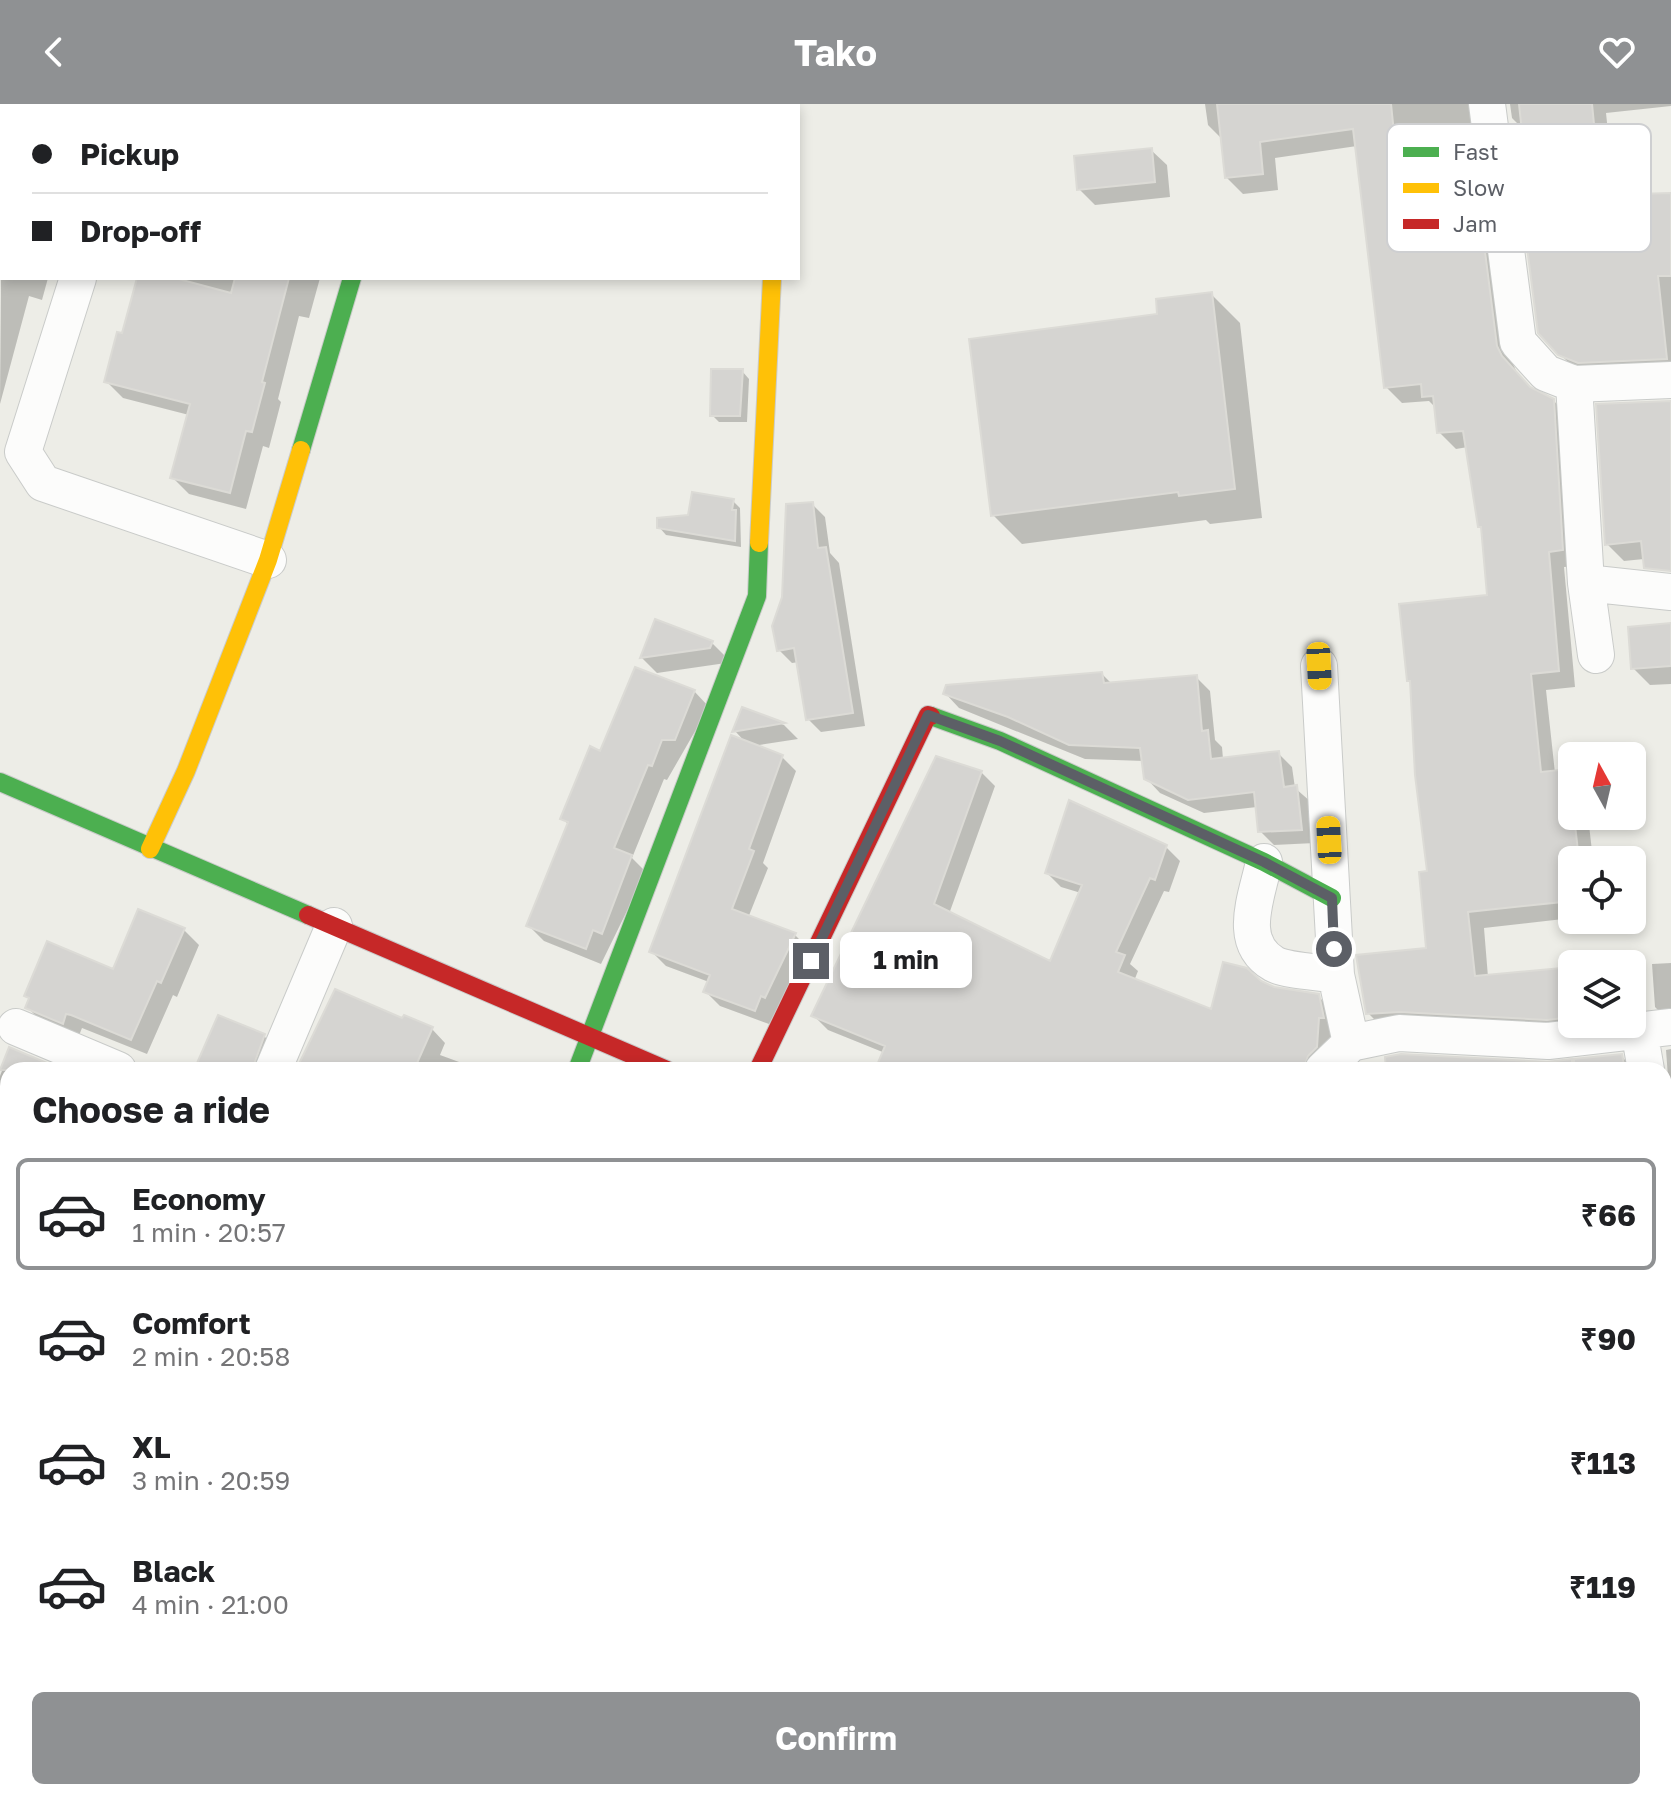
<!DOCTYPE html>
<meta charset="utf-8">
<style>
body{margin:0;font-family:"Golos Text",sans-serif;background:#f2f2f2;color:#202124;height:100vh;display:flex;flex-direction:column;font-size:30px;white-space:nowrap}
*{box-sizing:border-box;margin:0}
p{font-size:26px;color:#757577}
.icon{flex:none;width:44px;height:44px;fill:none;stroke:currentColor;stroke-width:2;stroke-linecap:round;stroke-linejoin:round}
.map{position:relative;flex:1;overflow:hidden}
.panel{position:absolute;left:0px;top:958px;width:1672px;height:738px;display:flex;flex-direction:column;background:#fff;border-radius:24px 24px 0 0;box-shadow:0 4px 12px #0003}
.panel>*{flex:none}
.hud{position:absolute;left:0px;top:0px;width:800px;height:176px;box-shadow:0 4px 12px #0003;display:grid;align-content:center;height:176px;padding:0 32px;background:#fff}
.needle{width:52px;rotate:352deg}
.tools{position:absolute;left:1558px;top:638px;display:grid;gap:16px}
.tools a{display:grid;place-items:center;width:88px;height:88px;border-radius:12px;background:#fff;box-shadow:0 4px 12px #0003;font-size:40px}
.end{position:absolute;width:36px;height:36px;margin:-18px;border:10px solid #5c5f66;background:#fff;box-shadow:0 0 0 4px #fff}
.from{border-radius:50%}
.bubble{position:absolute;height:56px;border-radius:12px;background:#fff;box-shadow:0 4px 12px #0003;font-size:26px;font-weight:700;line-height:56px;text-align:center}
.car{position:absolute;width:24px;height:48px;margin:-24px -12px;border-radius:10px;box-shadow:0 0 6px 2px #0007;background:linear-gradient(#f5c518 24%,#345 0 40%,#f5c518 0 76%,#345 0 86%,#f5c518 0)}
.hud b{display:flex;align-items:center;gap:28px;height:76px;font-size:30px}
.hud b+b{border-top:2px solid #e0e0e0}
.hud i{width:20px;height:20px;background:#202124}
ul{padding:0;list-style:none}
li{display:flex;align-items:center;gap:24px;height:112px;margin:0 16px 12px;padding:0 16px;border:4px solid transparent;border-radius:12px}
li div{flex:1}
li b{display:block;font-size:30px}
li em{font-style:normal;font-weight:700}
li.active{border-color:#8f9193}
li>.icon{width:72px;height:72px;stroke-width:1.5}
h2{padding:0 32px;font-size:36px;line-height:96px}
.action{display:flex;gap:16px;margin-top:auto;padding:16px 32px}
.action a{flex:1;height:92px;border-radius:12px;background:#8f9193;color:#fff;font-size:32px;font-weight:700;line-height:92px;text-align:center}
header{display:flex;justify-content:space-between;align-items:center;height:104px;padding:0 32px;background:#8f9193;color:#fff;font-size:36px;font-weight:700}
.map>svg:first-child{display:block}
</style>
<header><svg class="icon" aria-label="back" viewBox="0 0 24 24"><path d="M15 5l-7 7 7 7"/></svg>Tako<svg class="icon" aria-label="heart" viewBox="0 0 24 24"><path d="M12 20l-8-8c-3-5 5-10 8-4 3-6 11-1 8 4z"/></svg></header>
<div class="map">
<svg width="1671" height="1695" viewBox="0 0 1671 1695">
<rect width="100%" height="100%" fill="#edede7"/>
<!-- shadow -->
<path fill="#0003" d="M0,0h92l-90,2v2z
M195,0h176l-177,2z
M1205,0h285l-6,35 -74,9 7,73 62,-7 17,17 17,133 5,11 14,15 21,10 16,17 9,149 -14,1 11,120 -29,3 9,83 13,-2 4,4v41h16l5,44h-21v58l-88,10 4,49 84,-8v55l-188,5 -16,-16 61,-63v-77l60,-277 -6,-67 -3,-3 -12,-79 -12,2 -17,-17 -2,-23 -8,-8 -27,2 -16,-16 -29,-241 -82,12 3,32 -35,4 -17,-17 -3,-37 -15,-15z
M1510,0h161v2l-65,7 9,84 56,-2v180l-94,-4 -17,-17 -28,-145 -8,-79 -12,-12z
M1151,46l16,15 3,32 -75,8 -16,-16z
M2,55v119h46l-6,22 -13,-4 -29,108z
M140,174h180l-11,40 -10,-2 -21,83 3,3 -12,46 -6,-2 -17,63 -57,-15 -17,-17 17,-62 -66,-17 -17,-17 17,-45z
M1211,190l29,29 22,195 -52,6 -4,-4 -184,24 -29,-29 167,-200z
M742,267l7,8 -2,43h-28l-7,-7z
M1671,299v161l-17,-6 -30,3 -17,-17z
M733,397l7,7 1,39 -75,-12 -7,-8z
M812,400l13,13 5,36 9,10 26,163 -44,6 -13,-13 -9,-57 -7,1 -13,-13 5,-52z
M1671,521v59l-21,1 -17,-17z
M712,539l16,16 -2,4 -69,10 -15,-15z
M1102,570l10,10 84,-7 14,14 5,49 7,7 1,12 55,-6 14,14 3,21 16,14 4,41 -41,2 -14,-14 -3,-24 -53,6 -44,-20 -14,-15 -2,-17 -59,-2 -126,-51 -14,-15z
M694,587l15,16 -42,73 -3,-1 -32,79 14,14 -45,92 -57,-23 -15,-15 40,-101 -7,-7 39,-65z
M743,606l41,15 14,14 -45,7 29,11 14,14 -33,92 5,5 -20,50 47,17 14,14 -40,75 -49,-18 -14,-14 3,-10 -43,-16 -15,-15 96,-207 -12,-13z
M981,668l14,14 -46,128 102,49 30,-70 -20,-6 -14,-14 119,-26 14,14 -11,31 -5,-1 -34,73 8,7 -4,10 78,31 48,-30 14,7 44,7 14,14 5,21 -7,30 -7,9h-446l8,-17 -57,-23 -14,-14z
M184,826l15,15 -22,52 -4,-2 -26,59 -65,-26 -4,10 -35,-15 -16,-16 3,-7 -4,-4 88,-25z
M1671,859v60l-16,-16 -3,-43z
M403,917l29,8 13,14 -5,12 41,15h-183z
M264,932l14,14 -7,20h-71z
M1671,945v131l-7,7v-104l4,-6 -2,-27z
M10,946l36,15 5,5h-43v134l-8,29v-157z
M1621,952l14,14h-247l159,-6z
M0,1133l8,3v117l-8,4z
M1671,1280v82h-7v-81z
M0,1284l8,2v126l-8,-3z
M1671,1413v69l-7,8v-76z
M8,1466v148l-8,5v-134z
M67,1688h15l15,7h-33z
M317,1688h140l-3,7h-139z
M522,1688h58l-2,7h-59z
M665,1688h37l-3,7h-27z
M748,1688h162l-3,7h-162z
M959,1688h90l-1,7h-90z
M1187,1688h76l-4,7h-74z
M1285,1688h149l-2,7h-147z
M1511,1688h72l-1,3 11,4h-79l-4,-5z"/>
<!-- building -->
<path fill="#d5d4d1" stroke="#dcdbd6" stroke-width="2" d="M1217,0h174l12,116 77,-8 17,134 5,10 28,31 24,12 9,151 -14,2 10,119 -28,3 10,98 28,-3 3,47h2l5,44h-7v41l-104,11 7,64 97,-9v50l-25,3 -147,-8 -34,2 -10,-59 70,-7 -7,-76 8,-1 -12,-96 -5,-94h-3l-8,-77 88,-9 -6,-68h-3l-15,-96 -26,2 -4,-37 -11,1 -1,-13 -37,4 -31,-259 -93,13 3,32 -38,4z
M1519,0h73l9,91 70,-2v83h-13l9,83 -89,4 -20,-8 -20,-22 -16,-125 8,-1z
M1152,44l3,34 -78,8 -3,-34z
M137,174h38l56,15 4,-15h54l-27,104 3,1 -13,49 -6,-1 -16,62 -60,-15 20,-74 -86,-22 13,-50 5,1z
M1212,188l23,197 -56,7 -1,-4 -187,24 -22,-177 188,-25 -1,-15z
M711,265h32l-3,47h-30z
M1671,297v170l-27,-3 -3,-27 -36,4 -9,-141z
M692,388l42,7 -2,11h4l-1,31 -78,-13v-10l31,-3z
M813,398l5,46 8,-1 27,166 -47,7 -12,-72 -17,3 -5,-25 10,-29 4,-93z
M655,515l58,22 -3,7 -70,10z
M1671,519v43l-40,3 -3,-42z
M635,563l60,23 -20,50h-13l-10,26 -4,-1 -34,83 18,7 -30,79 -9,-4 -7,19 -60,-23 42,-104 -8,-3 30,-73 10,5z
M1102,568l2,11 93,-8 5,56 6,-1 3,29 68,-8 5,36 13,-2 5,45 -44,2 -4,-40 -66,8 -44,-21 -4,-31 -71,-3 -61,-28 -65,-23 3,-9z
M742,603l43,16 -53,9z
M731,631l52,20 -34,94 5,2 -22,58 64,24 -31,65 -4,-2 -6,15 -52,-19 7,-17 -61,-23z
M936,652l46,15 -48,133 116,57 32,-76 -37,-12 24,-73 98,45 -12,35 -5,-2 -34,74 9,3 -7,17 93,37 12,-47 24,6 14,13 13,6 45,7 5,24h-5l-2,29 -9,9 -5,14h-428l10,-24 -74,-30z
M138,805l47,19 -24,55 -4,-2 -26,59 -60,-25 -5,-1 -3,10 -38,-16 4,-10 -5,-2 23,-55 66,28z
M335,885l67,29 2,-3 29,12 -19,43h-118z
M218,911l47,19 -13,36h-58z
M9,943l38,16 -3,7h-44z
M1401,950l146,8 25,-3v11h-186l-1,-13z
M1622,950l3,16h-51v-11z"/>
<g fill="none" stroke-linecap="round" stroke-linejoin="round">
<defs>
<path id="street" d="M1487,0l31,238 28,31 28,11 12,199 10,72
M131,2l1,-2
M404,2v-2
M777,2v-2
M78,174l-55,174 20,31 225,77
M1574,280l97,-4
M1586,479l85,9
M1319,562l17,309
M1264,758c-7,35 -28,80 10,102 13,7 46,8 62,11l15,68
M16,923l102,43
M1639,926l7,40
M273,966l61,-144
M1323,966l28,-27 48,-10 149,8 123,-14
M1664,1077l4,26 3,1
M0,1259l8,4
M0,1437l8,3
M0,1621l8,3
M0,1671l8,-19
M168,1688l20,7
M625,1688l19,7
M131,1695l4,-7
M289,1695l3,-7
M595,1695l2,-7
M1261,1695l2,-7"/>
<path id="fast" d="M301,346l51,-172
M931,612l69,25 264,121 68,36
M0,678l308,133
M577,966l180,-474 2,-53
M1071,1695l2,-7"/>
<path id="slow" d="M759,439l13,-265
M150,745l36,-78 82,-211 33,-110
M1664,1683l7,5"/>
<path id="jam" d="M308,811l359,155
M758,966l170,-355 3,1"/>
</defs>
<!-- street casing -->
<use href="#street" stroke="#c9cbc9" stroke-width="38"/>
<!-- fast casing -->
<use href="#fast" stroke="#cacbca" stroke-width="20"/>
<!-- slow casing -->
<use href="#slow" stroke="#cacbca" stroke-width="20"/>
<!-- jam casing -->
<use href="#jam" stroke="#cacbca" stroke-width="20"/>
<!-- street -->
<use href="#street" stroke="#fcfcfb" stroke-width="36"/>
<!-- fast -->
<use href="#fast" stroke="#4caf50" stroke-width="18"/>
<!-- slow -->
<use href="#slow" stroke="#ffc107" stroke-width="18"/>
<!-- jam -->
<use href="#jam" stroke="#c62828" stroke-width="18"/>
</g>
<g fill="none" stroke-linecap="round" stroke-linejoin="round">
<!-- route -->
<path stroke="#5c5f66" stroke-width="10" d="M811,857l117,-246 72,26 264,121 68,36 2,51"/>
</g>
<!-- legend -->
<rect x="1387" y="20" width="264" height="128" rx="12" fill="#fff" stroke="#cecfd1" stroke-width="2"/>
<rect x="1403" y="43" width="36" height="10" fill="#4caf50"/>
<rect x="1403" y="79" width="36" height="10" fill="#ffc107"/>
<rect x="1403" y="115" width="36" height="10" fill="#c62828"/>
<g font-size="22" fill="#5c5f66">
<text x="1453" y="56">Fast</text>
<text x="1453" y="92">Slow</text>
<text x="1453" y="128">Jam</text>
</g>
</svg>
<div class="tools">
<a><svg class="needle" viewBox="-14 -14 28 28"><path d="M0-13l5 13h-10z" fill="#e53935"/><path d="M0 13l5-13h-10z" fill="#757577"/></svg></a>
<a><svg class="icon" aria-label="locate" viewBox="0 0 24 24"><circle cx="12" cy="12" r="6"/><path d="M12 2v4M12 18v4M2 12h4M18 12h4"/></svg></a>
<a><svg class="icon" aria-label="layers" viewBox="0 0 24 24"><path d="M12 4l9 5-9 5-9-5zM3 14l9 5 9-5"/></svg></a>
</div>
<i class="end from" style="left:1334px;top:845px"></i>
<i class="end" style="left:811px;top:857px"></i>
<div class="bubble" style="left:840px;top:828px;width:132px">1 min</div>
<i class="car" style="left:1319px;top:562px;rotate:177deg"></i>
<i class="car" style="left:1329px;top:736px;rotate:357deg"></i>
<div class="hud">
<b><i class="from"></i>Pickup</b>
<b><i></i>Drop-off</b>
</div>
<section class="panel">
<h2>Choose a ride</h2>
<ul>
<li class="active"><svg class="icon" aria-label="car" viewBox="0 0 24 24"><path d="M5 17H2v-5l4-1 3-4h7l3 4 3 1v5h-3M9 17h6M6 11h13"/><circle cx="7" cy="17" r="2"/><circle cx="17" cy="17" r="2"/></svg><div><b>Economy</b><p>1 min · 20:57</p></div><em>₹66</em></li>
<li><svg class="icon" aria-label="car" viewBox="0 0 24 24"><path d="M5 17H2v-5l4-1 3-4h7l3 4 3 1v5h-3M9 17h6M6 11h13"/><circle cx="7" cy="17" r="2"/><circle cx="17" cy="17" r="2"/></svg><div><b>Comfort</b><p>2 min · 20:58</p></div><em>₹90</em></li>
<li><svg class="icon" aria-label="car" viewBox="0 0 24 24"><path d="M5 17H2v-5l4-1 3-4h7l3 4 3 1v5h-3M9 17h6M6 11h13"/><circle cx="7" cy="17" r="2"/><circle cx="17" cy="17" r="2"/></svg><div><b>XL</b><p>3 min · 20:59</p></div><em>₹113</em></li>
<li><svg class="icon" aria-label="car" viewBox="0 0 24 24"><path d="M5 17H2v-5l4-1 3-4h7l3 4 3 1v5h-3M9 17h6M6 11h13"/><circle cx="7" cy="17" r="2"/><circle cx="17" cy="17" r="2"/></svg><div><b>Black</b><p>4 min · 21:00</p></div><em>₹119</em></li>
</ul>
<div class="action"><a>Confirm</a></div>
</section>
</div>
